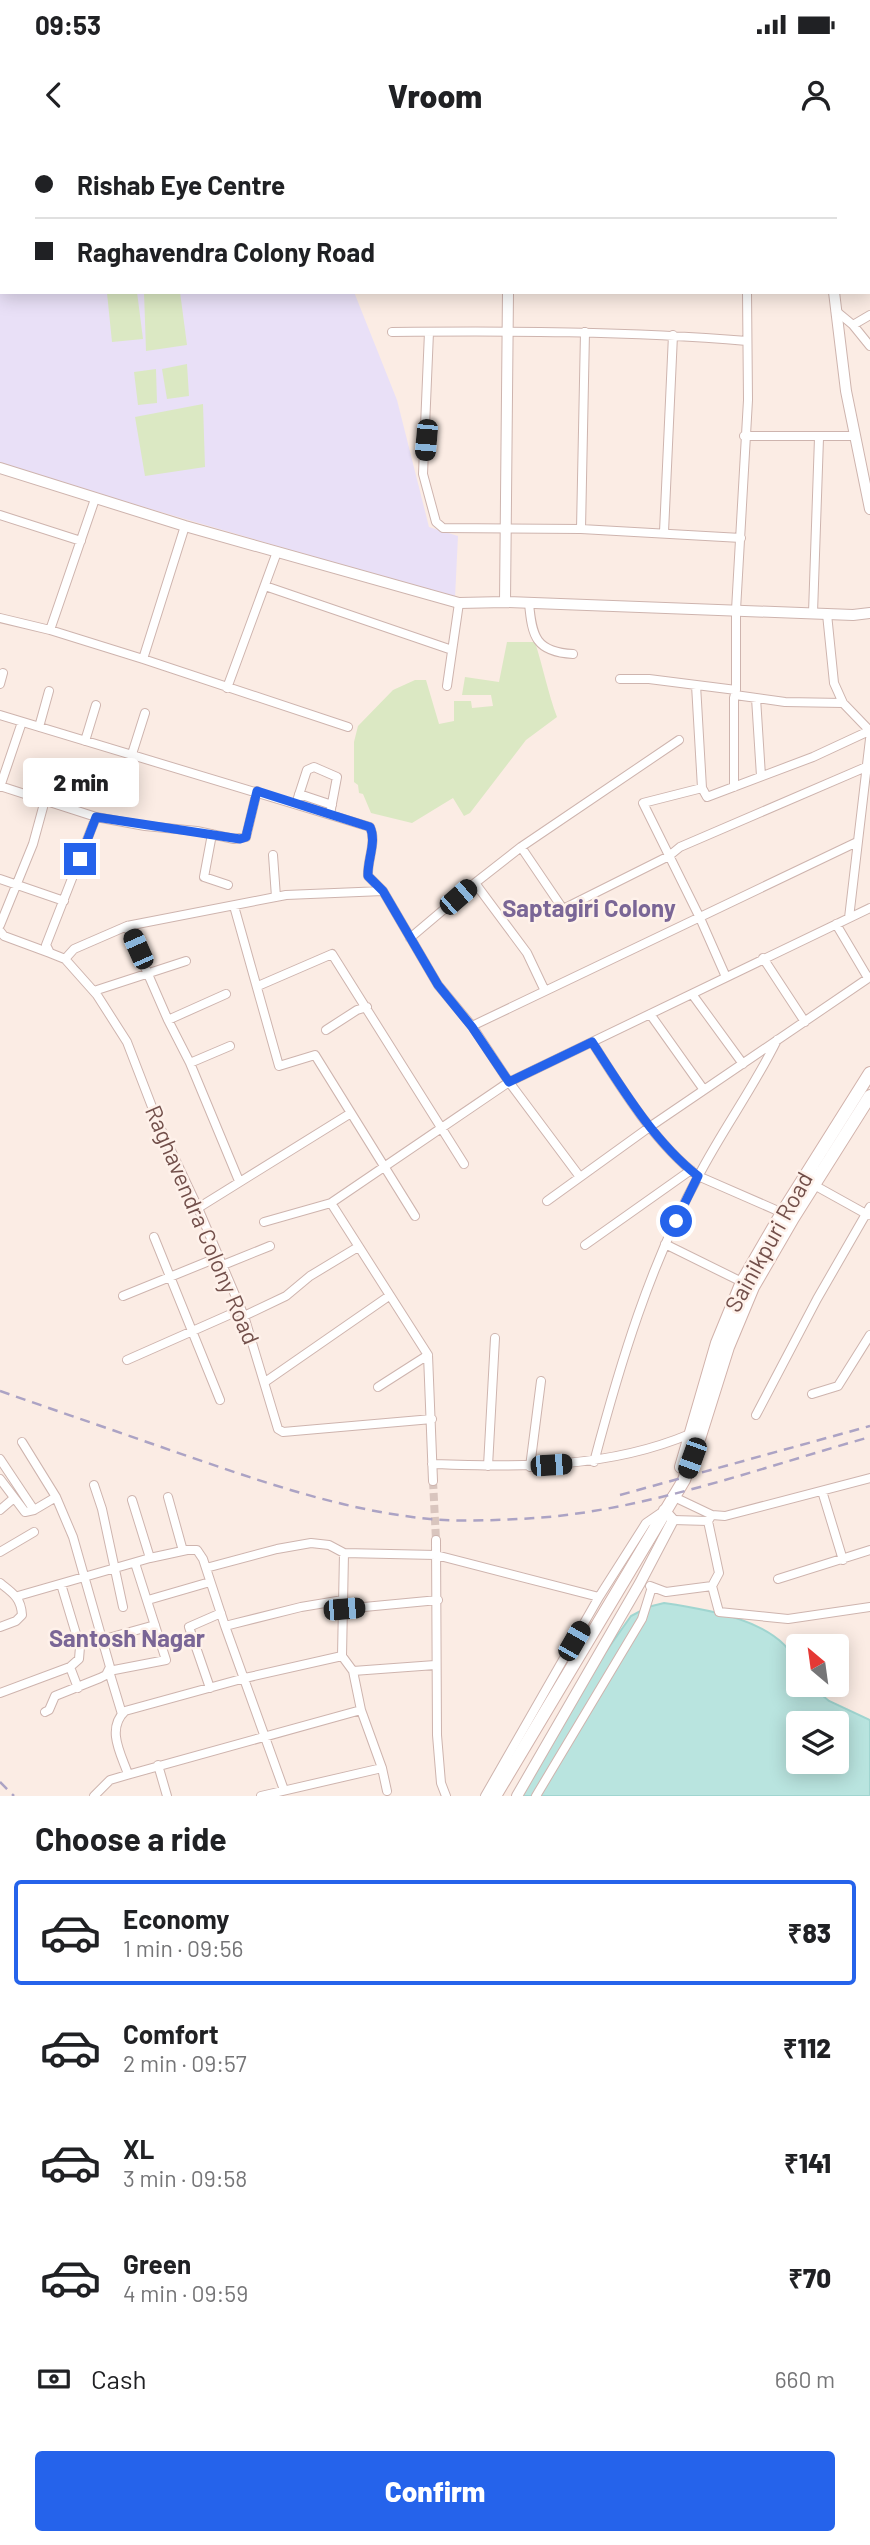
<!DOCTYPE html>
<meta charset="utf-8">
<style>
body{margin:0;font-family:Barlow,sans-serif;background:#f6f6f6;color:#202124;height:100vh;display:flex;flex-direction:column;font-size:26px;white-space:nowrap}
*{box-sizing:border-box;margin:0}
p{font-size:23px;color:#757577}
.icon{flex:none;width:38px;height:38px;fill:none;stroke:currentColor;stroke-width:2;stroke-linecap:round;stroke-linejoin:round}
.map{position:relative;height:1656px;overflow:hidden}
.drawer{display:flex;flex-direction:column;background:#fff;flex:1}
.drawer>*{flex:none}
.top-card{position:absolute;left:0px;top:0px;width:872px;height:154px;box-shadow:0 4px 18px #0003;display:grid;align-content:center;height:154px;padding:0 35px;background:#fff}
.needle{width:46px;rotate:331deg}
.buttons{position:absolute;left:786px;top:1494px;display:grid;gap:14px}
.buttons a{display:grid;place-items:center;width:63px;height:63px;border-radius:7px;background:#fff;box-shadow:0 4px 18px #0003;font-size:35px}
.end{position:absolute;width:32px;height:32px;margin:-16px;border:9px solid #2563eb;background:#fff;box-shadow:0 0 0 4px #fff}
.from{border-radius:50%}
.bubble{position:absolute;height:49px;border-radius:7px;background:#fff;box-shadow:0 4px 18px #0003;font-size:23px;font-weight:800;line-height:49px;text-align:center}
.car{position:absolute;width:21px;height:42px;margin:-21px -10px;border-radius:9px;box-shadow:0 0 5px 2px #0007;background:linear-gradient(#222 24%,#8ab4d8 0 40%,#222 0 76%,#8ab4d8 0 86%,#222 0)}
.top-card b{display:flex;align-items:center;gap:24px;height:66px;font-size:26px}
.top-card b+b{border-top:2px solid #e0e0e0}
.top-card i{width:18px;height:18px;background:#202124}
ul{padding:0;list-style:none}
li{display:flex;align-items:center;gap:21px;height:105px;margin:0 14px 10px;padding:0 21px;border:4px solid transparent;border-radius:7px}
li div{flex:1}
li b{display:block;font-size:26px}
li em{font-style:normal;font-weight:800}
li.active{border-color:#2563eb}
li>.icon{width:63px;height:63px;stroke-width:1.5}
h2{padding:0 35px;font-size:32px;line-height:84px}
.pay{display:flex;align-items:center;gap:18px;height:77px;padding:0 35px;font-size:26px}
.pay p{margin-inline-start:auto}
.button{display:flex;gap:14px;margin-top:auto;padding:14px 35px}
.button a{flex:1;height:80px;border-radius:7px;background:#2563eb;color:#fff;font-size:28px;font-weight:800;line-height:80px;text-align:center}
.status{display:flex;justify-content:space-between;align-items:center;height:49px;padding:0 35px;background:#fff;direction:ltr}
.status svg{height:19px;fill:currentColor}
header{display:flex;justify-content:space-between;align-items:center;height:91px;padding:0 35px;background:#fff;font-size:32px;font-weight:800}
.map>svg:first-child{display:block}
</style>
<div class="status"><b>09:53</b><svg viewBox="0 0 49 12"><path d="M0 12V9h3v3zM5 12V6h3v6zM10 12V3h3v9zM15 12V0h3v12zM26 1h20v11H26zM47 4h2v5h-2z"/></svg></div>
<header><svg class="icon" aria-label="back" viewBox="0 0 24 24"><path d="M15 5l-7 7 7 7"/></svg>Vroom<svg class="icon" aria-label="person" viewBox="0 0 24 24"><circle cx="12" cy="8" r="4"/><path d="M4 21q1-7 8-7t8 7"/></svg></header>
<div class="map">
<svg width="870" height="1656" viewBox="0 0 870 1656">
<rect width="100%" height="100%" fill="#fbece4"/>
<!-- education -->
<path fill="#e9e0f7" d="M0,0h312l1,2h-311v150h352l43,108 32,127 29,9 -3,62 -366,-107 -89,-28z"/>
<!-- green -->
<path fill="#dbe8c3" d="M0,0l66,2h-64l-2,137z
M137,152l6,47 -31,3 -5,-49z
M144,152h36l7,53 -41,6z
M187,224l2,32 -22,3 -5,-30z
M156,229l1,34 -19,2 -4,-33z
M203,264l2,63 -60,9 -10,-59z
M507,502h28c8,25 13,51 22,75l-31,23 -56,73 -6,3 -11,-18 -41,25 -41,-10 -8,-19 -4,-1 -1,-8 -4,-3v-40l4,-16 35,-36 22,-10h11l13,44 15,-3v-20h17l1,7 21,-2 -2,-11h-29l3,-18 34,5z"/>
<!-- water -->
<path fill="#b9e4df" stroke="#a0d5d0" stroke-width="2" fill-rule="evenodd" d="M664,1463c41,6 116,17 133,61 2,6 1,15 1,21h12l19,16 41,19v76h-354l79,-129 36,-51 17,-9zM798,1584h38v38h-38z"/>
<g fill="none" stroke-linecap="round" stroke-linejoin="round">
<!-- minor-tunnel -->
<path stroke="#d9c5be" stroke-width="8" stroke-dasharray="8 4" stroke-linecap="butt" d="M433,1341l3,59"/>
<defs>
<path id="minor" d="M353,2v-2
M433,2v-2
M594,2v-2
M673,2v-2
M735,2v-2
M810,2v-2
M870,36v1
M836,171l17,14 17,21
M853,185l17,-10
M392,192c118,-1 236,-1 355,9
M429,192l-6,142 13,48 7,6 138,1 160,9
M744,296h111
M0,375l81,26
M581,389l4,-197
M664,392l9,-197
M265,446l187,64
M529,463c3,34 7,49 44,51
M813,473l6,-175
M0,478l50,12 93,29 205,68
M50,490l45,-131
M143,519l42,-133
M620,539h29l87,11 -2,8v89
M0,544l3,-11
M696,545l6,103
M447,546l12,-83
M227,548l50,-136
M736,550v-80l12,-210 -1,-108
M735,555l50,7 58,1 -9,-20 -7,-69
M756,558l5,78
M843,563l27,28
M0,575l370,112c7,15 -3,33 -2,49l15,15 55,94 34,41 37,56 71,95
M39,587l10,-36
M85,601l11,-36
M132,614l13,-41
M0,646l96,31 49,9 52,5 37,8 12,-2 11,-46
M0,647l22,-65
M299,654l33,11
M296,664l11,-34 7,-3 23,10 -7,37
M96,677l-50,128 4,8 15,6 32,36 30,47 32,83 39,83 46,108 34,113 5,3 149,-13
M212,694l-8,43 24,8
M521,707l42,62 106,-53 11,-9 186,-80
M273,715l3,42
M0,739l64,22
M475,743l52,70 18,38
M234,766l45,160 36,-11 100,161
M849,778l21,-179
M836,784l32,54
M0,785l33,-81 12,-44
M127,786l41,94 22,43 49,118
M0,791l4,5 46,17
M410,798l65,-55 46,-36 158,-107
M763,818l42,64
M65,819l9,-10 53,-23 159,-31 97,-4
M726,837l-26,-59 -57,-115 59,-15 5,9 106,-40 56,-26 1,4
M258,846l74,-32 132,210
M94,851l92,-30
M692,854l51,70
M650,874l54,76
M168,880l58,-26
M472,886l385,-184
M326,890l31,-20 10,-3
M592,902c29,46 63,101 106,134l87,38
M190,923l40,-17
M814,1045l54,30
M547,1061l104,-75 219,-149
M331,1063l97,152 5,126
M198,1068l153,-95
M264,1082l67,-19 178,-121 361,-174
M154,1097l66,163
M665,1104l77,38
M585,1105l106,-75
M223,1125l47,-19
M123,1156l96,-39
M244,1176l42,-20 24,-20 48,-29
M127,1220l113,-50
M265,1242l124,-86
M378,1247l50,-32
M812,1254l26,-8 32,-51
M756,1275l61,-116 53,-92
M22,1302l34,55 17,40 37,130 -4,8 -6,3 -45,18 -6,14 -4,2
M0,1319l34,51
M594,1322c26,-98 56,-198 105,-287 24,-46 55,-88 78,-135
M432,1324c89,3 175,5 258,-30
M488,1326l7,-128
M530,1327l11,-86
M0,1339l25,33 9,-2 22,-13
M94,1345l8,24 21,98
M822,1351l21,69
M672,1356l40,19 13,1 145,-38
M168,1357l15,54
M132,1360l18,58
M0,1370l14,-12
M673,1380l35,1 2,-3
M708,1381l11,52 -7,13 7,26 69,7 82,-12
M436,1400l1,195 4,48 5,13
M0,1412l34,-20
M206,1428l71,-19 34,-6 18,2 15,8 92,2 163,42
M778,1439l92,-29
M0,1443c13,10 21,15 22,32l-6,6 -16,6
M650,1446l16,6 46,-6
M18,1456l132,-38 37,-8h10l6,9 22,67 59,164
M148,1460l62,-18
M343,1469l95,-9
M225,1486l76,-19 42,-7
M101,1500l54,-15
M70,1527l8,21
M353,1531l82,-6
M210,1548l-21,-61 32,-14
M0,1553l70,-26 9,-8 1,-12 -19,-63
M361,1570l21,58 5,23
M122,1574l-13,-43 57,-11 -31,-97
M158,1625l9,31
M128,1634c-7,-20 -22,-45 -3,-63l120,-33 97,-22
M94,1656l16,-16 17,-5 234,-65 -8,-39 -11,-15 2,-103
M261,1656l121,-28
M485,1656l114,-199 47,-74 16,-11
M536,1656l106,-177 10,-32"/>
<path id="tertiary" d="M511,2v-2
M834,152l12,99 24,118
M0,328l185,58 274,77 46,-1 348,13 17,-2
M505,462l3,-310
M517,1656l123,-213 33,-63 -9,-10"/>
<path id="secondary" d="M681,1327l36,-124 25,-61 40,-69 88,-140
M495,1656l189,-316 16,-44 28,-89 25,-60 40,-69 77,-122"/>
</defs>
<!-- minor casing -->
<use href="#minor" stroke="#ceb4ae" stroke-width="10"/>
<!-- tertiary casing -->
<use href="#tertiary" stroke="#ceb4ae" stroke-width="12"/>
<!-- secondary casing -->
<use href="#secondary" stroke="#d1b2ab" stroke-width="14"/>
<!-- minor -->
<use href="#minor" stroke="#fff" stroke-width="8"/>
<!-- tertiary -->
<use href="#tertiary" stroke="#fff" stroke-width="10"/>
<!-- secondary -->
<use href="#secondary" stroke="#fff" stroke-width="12"/>
<!-- rail -->
<path stroke="#aca3c4" stroke-width="2.5" stroke-dasharray="10 7" stroke-linecap="butt" d="M0,1251c63,22 127,44 190,66 79,27 157,54 240,62 35,3 71,1 106,-1 111,-8 227,-51 334,-81
M620,1355l250,-69
M0,1642l14,14"/>
</g>
<g fill="none" stroke-linecap="round" stroke-linejoin="round">
<!-- route -->
<path stroke="#2563eb" stroke-width="9" d="M80,719l16,-42 144,22 6,-2 1,-5 10,-41 113,36c7,15 -3,33 -2,49l15,15 55,94 34,42 37,55 83,-40c29,45 63,101 106,134l-22,45"/>
</g>
<g text-anchor="middle" stroke-width="5" stroke-linejoin="round" paint-order="stroke">
<!-- street labels -->
<g font-size="23" fill="#724f4a" stroke="#fef1ea">
<text transform="translate(202 1085) rotate(67)" y="8">Raghavendra Colony Road</text>
<text transform="translate(769 1102) rotate(-61)" y="8">Sainikpuri Road</text>
</g>
<!-- neighbourhood labels -->
<g font-size="24" font-weight="bold" fill="#7a6696" stroke="#fef1ea">
<text x="589" y="777">Saptagiri Colony</text>
<text x="127" y="1507">Santosh Nagar</text>
</g>
</g>
</svg>
<div class="buttons">
<a><svg class="needle" viewBox="-14 -14 28 28"><path d="M0-13l5 13h-10z" fill="#e53935"/><path d="M0 13l5-13h-10z" fill="#757577"/></svg></a>
<a><svg class="icon" aria-label="layers" viewBox="0 0 24 24"><path d="M12 4l9 5-9 5-9-5zM3 14l9 5 9-5"/></svg></a>
</div>
<i class="end from" style="left:676px;top:1081px"></i>
<i class="end" style="left:80px;top:719px"></i>
<div class="bubble" style="left:23px;top:618px;width:116px">2 min</div>
<i class="car" style="left:426px;top:300px;rotate:185deg"></i>
<i class="car" style="left:458px;top:757px;rotate:49deg"></i>
<i class="car" style="left:138px;top:809px;rotate:336deg"></i>
<i class="car" style="left:692px;top:1318px;rotate:200deg"></i>
<i class="car" style="left:551px;top:1325px;rotate:86deg"></i>
<i class="car" style="left:344px;top:1469px;rotate:85deg"></i>
<i class="car" style="left:574px;top:1501px;rotate:30deg"></i>
<div class="top-card">
<b><i class="from"></i>Rishab Eye Centre</b>
<b><i></i>Raghavendra Colony Road</b>
</div>
</div>
<section class="drawer">
<h2>Choose a ride</h2>
<ul>
<li class="active"><svg class="icon" aria-label="car" viewBox="0 0 24 24"><path d="M5 17H2v-5l4-1 3-4h7l3 4 3 1v5h-3M9 17h6M6 11h13"/><circle cx="7" cy="17" r="2"/><circle cx="17" cy="17" r="2"/></svg><div><b>Economy</b><p>1 min · 09:56</p></div><em>₹83</em></li>
<li><svg class="icon" aria-label="car" viewBox="0 0 24 24"><path d="M5 17H2v-5l4-1 3-4h7l3 4 3 1v5h-3M9 17h6M6 11h13"/><circle cx="7" cy="17" r="2"/><circle cx="17" cy="17" r="2"/></svg><div><b>Comfort</b><p>2 min · 09:57</p></div><em>₹112</em></li>
<li><svg class="icon" aria-label="car" viewBox="0 0 24 24"><path d="M5 17H2v-5l4-1 3-4h7l3 4 3 1v5h-3M9 17h6M6 11h13"/><circle cx="7" cy="17" r="2"/><circle cx="17" cy="17" r="2"/></svg><div><b>XL</b><p>3 min · 09:58</p></div><em>₹141</em></li>
<li><svg class="icon" aria-label="car" viewBox="0 0 24 24"><path d="M5 17H2v-5l4-1 3-4h7l3 4 3 1v5h-3M9 17h6M6 11h13"/><circle cx="7" cy="17" r="2"/><circle cx="17" cy="17" r="2"/></svg><div><b>Green</b><p>4 min · 09:59</p></div><em>₹70</em></li>
</ul>
<div class="pay"><svg class="icon" aria-label="cash" viewBox="0 0 24 24"><path d="M3 7h18v10H3z"/><circle cx="12" cy="12" r="2"/></svg>Cash<p>660 m</p></div>
<div class="button"><a>Confirm</a></div>
</section>
